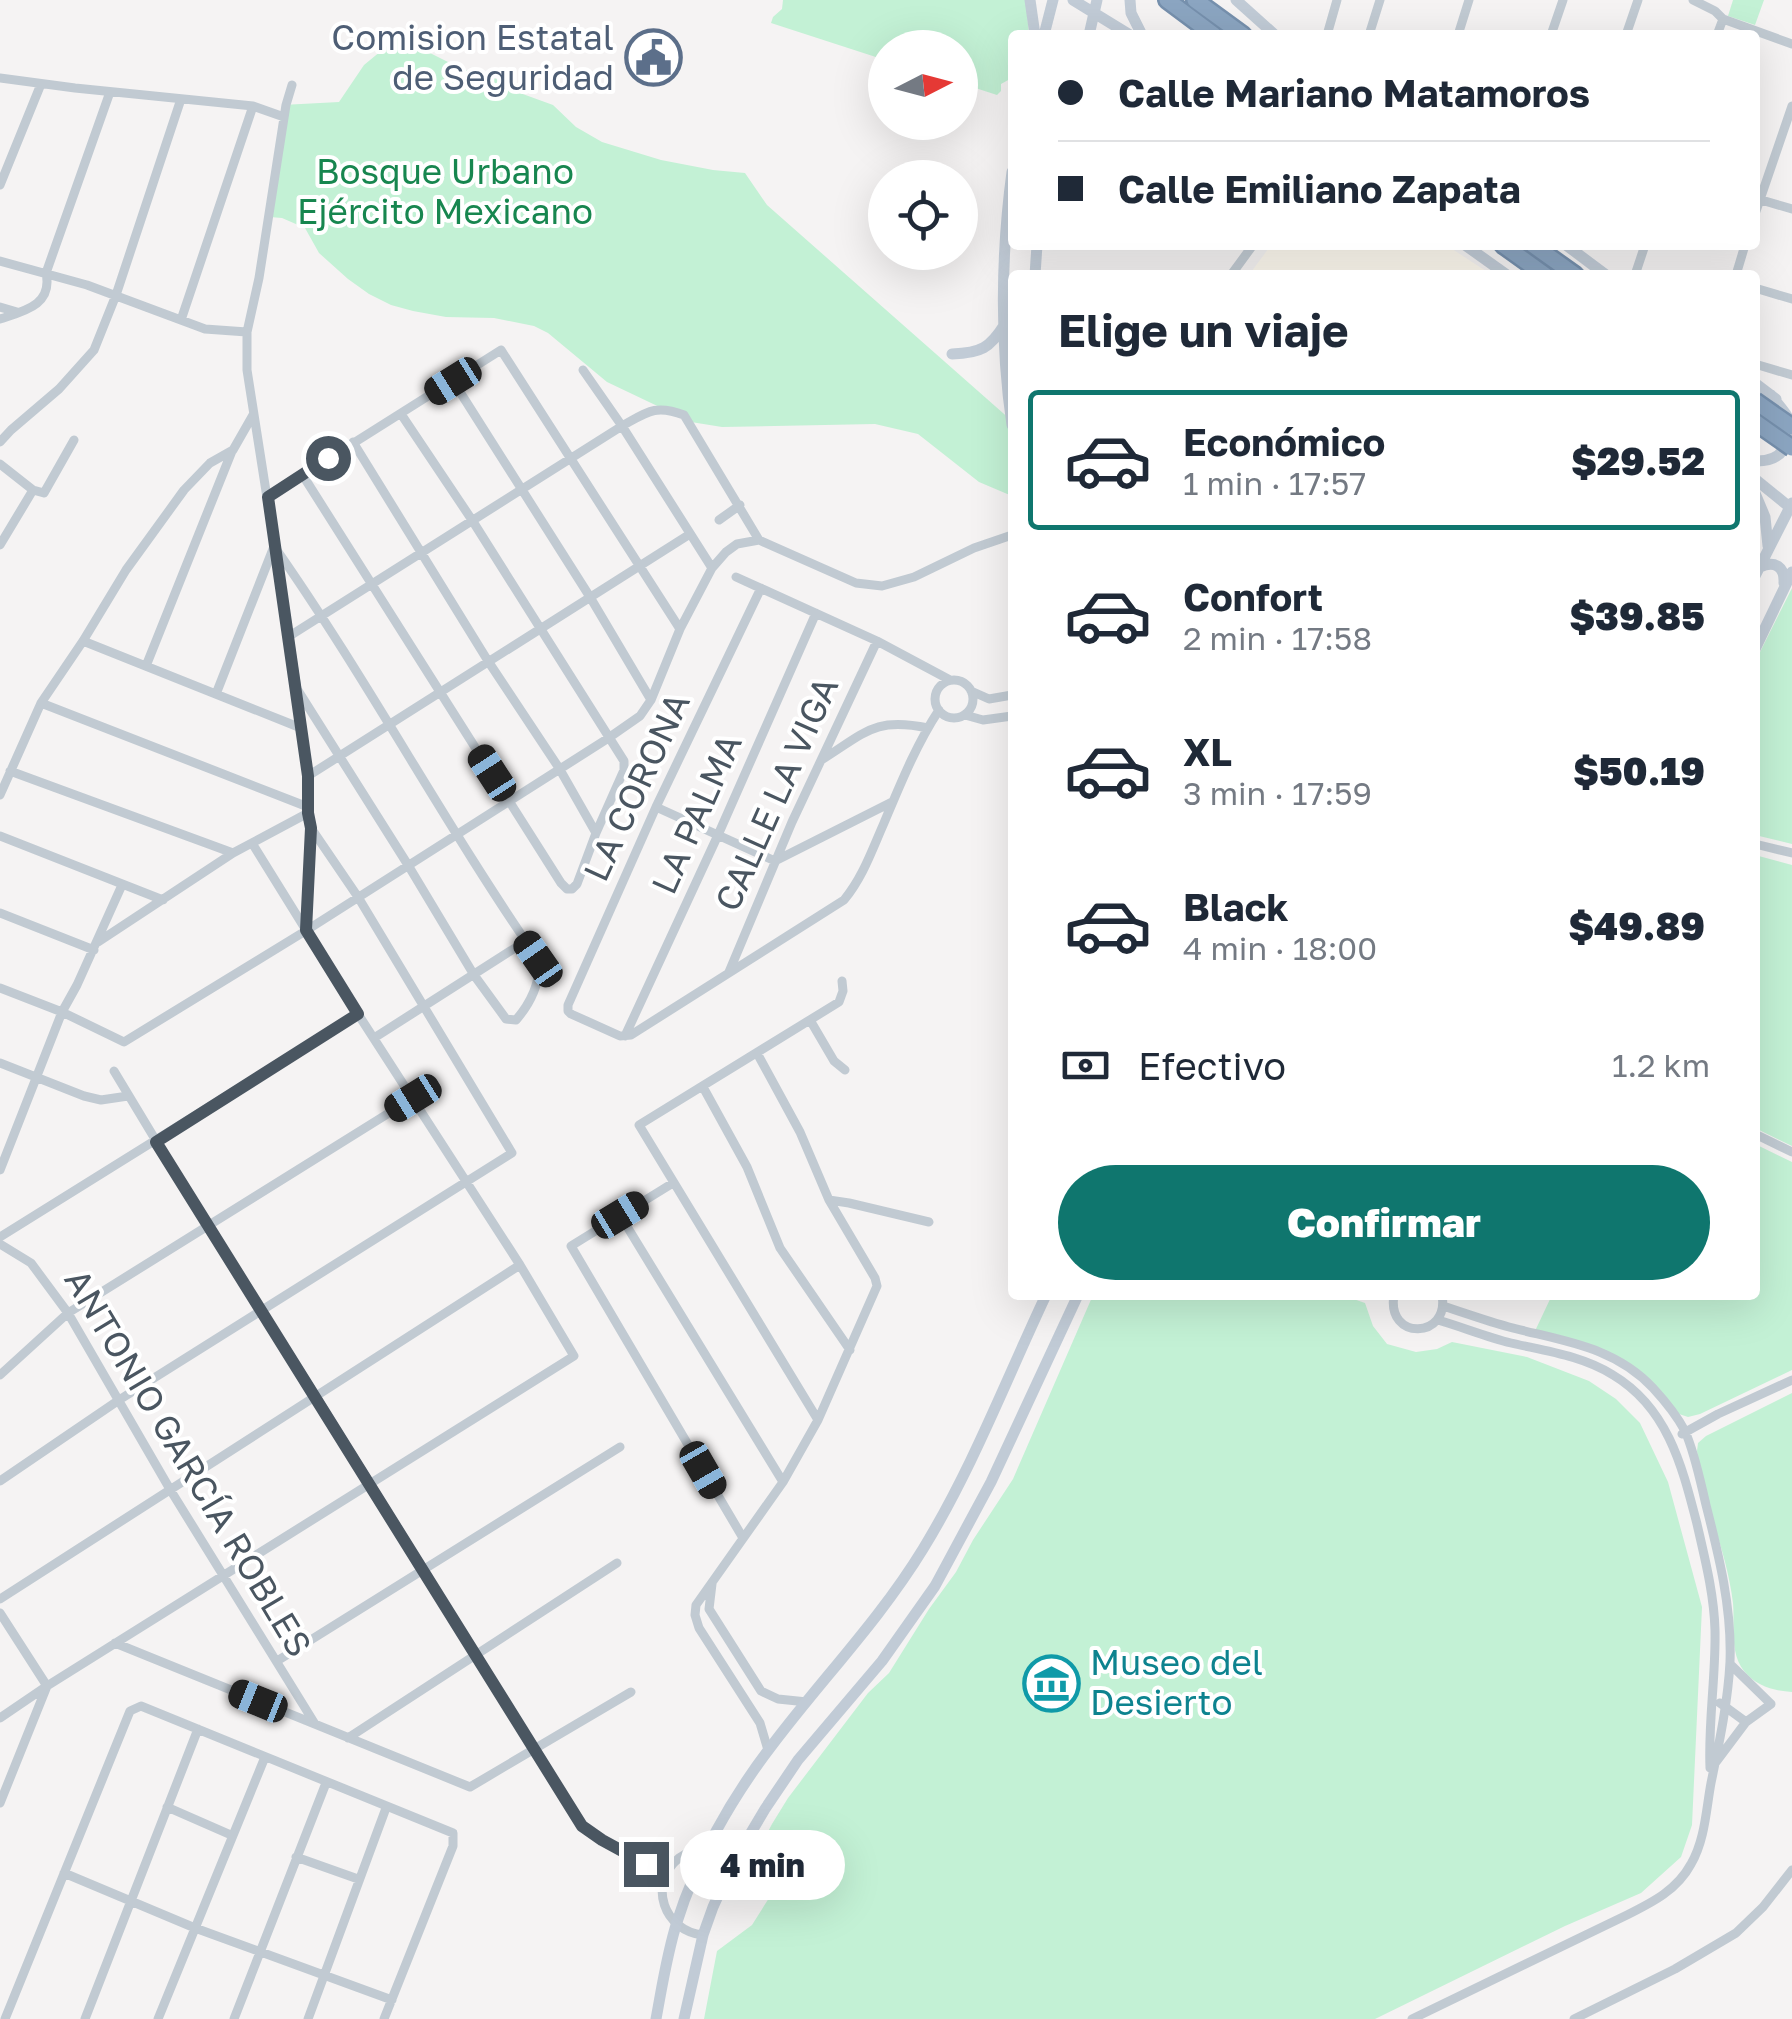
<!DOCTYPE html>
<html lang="es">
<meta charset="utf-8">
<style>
body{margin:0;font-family:"Golos Text",sans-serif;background:#f6f6f7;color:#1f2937;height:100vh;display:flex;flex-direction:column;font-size:38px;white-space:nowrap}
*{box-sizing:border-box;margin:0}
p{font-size:32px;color:#747a83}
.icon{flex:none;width:55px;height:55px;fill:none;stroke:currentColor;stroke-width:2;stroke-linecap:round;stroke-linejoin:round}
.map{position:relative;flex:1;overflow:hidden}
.drawer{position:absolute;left:1008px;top:270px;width:752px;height:1030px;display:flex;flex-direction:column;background:#fff;border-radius:10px;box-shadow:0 10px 40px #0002}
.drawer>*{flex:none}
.guide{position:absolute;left:1008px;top:30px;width:752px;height:220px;border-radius:10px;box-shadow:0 10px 40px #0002;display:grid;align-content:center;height:220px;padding:0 50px;background:#fff}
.needle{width:65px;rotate:84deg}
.buttons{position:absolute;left:868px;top:30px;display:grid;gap:20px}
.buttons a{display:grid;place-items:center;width:110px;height:110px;border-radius:50%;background:#fff;box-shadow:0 10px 40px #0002;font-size:50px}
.end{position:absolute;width:45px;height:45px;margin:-22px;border:12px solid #4a5661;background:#fff;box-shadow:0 0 0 5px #fff}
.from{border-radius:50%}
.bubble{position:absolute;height:70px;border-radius:35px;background:#fff;box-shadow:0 10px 40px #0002;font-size:32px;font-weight:800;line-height:70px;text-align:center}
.car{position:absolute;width:30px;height:60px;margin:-30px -15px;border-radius:12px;box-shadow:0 0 8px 2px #0007;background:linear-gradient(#222 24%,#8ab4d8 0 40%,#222 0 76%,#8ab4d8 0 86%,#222 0)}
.guide b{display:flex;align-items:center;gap:35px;height:95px;font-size:38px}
.guide b+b{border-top:2px solid #e0e1e3}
.guide i{width:25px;height:25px;background:#1f2937}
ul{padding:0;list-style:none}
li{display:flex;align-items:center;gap:30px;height:140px;margin:0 20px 15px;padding:0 30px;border:5px solid transparent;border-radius:10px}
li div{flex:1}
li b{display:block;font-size:38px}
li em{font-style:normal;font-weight:800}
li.active{border-color:#0f766e}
li>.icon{width:90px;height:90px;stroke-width:1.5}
h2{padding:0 50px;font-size:45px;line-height:120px}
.pay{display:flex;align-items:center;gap:25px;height:110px;padding:0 50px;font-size:38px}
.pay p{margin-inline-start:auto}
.button{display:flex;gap:20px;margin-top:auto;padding:20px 50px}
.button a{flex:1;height:115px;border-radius:60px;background:#0f766e;color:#fff;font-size:40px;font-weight:800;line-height:115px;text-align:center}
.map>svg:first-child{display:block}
</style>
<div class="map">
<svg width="1792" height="2019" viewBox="0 0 1792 2019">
<rect width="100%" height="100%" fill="#f5f3f3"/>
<!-- commercial -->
<path fill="#fdf9ef" d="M1271,245h175l46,30h-243z"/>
<!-- green -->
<path fill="#c3f1d5" d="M783,0h243l3,35h-17v48l-2,-4 -9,5v7l-4,4 -37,-12v-35h-75v12l-114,-37 2,-6 9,-8z
M1733,0h31l-9,25 -27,-9z
M398,37l64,32 29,7 29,17 33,12 23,22 26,15 59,18 52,10 32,3 22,32 245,216v75l-33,-14 -61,-48 -43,-10 -153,3 -31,-5 -84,-40 -59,-49 -14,-7 -40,-8 -48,-1 -33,-6 -22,-6 -22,-11 -21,-15 -29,-26 -14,-25 -23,-10 -12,-1 12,-112 57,-3 25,-37z
M1792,588v256l-37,-9v-173z
M1755,855l37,10v281l-37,-18z
M1755,1144l37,18v208l-92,44 -12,3 -9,-3 -46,-47 -98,-36 17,-36h203z
M1093,1295h249l23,8 8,23 14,18 29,8 21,-3 15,-7 75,15 62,24 27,18 24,24 28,59 34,125 -10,218 -11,32 -40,36 -76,33 -190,93h-671l13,-68 35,-26 17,-27 -13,-28 2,-19 14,-27 16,-26 80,-105 21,-20 40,-64 27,-37 17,-32 40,-61z
M1792,1393v299c-18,-1 -36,-6 -48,-21 -15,-19 -9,-46 -11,-68 -6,-52 -30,-100 -36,-152l1,-8 8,-7z"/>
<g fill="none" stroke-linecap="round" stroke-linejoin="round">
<defs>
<path id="highway" d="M1167,0l47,35
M1195,0l48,35
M1503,245l42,30
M1533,245l42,30"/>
</defs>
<!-- highway casing -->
<use href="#highway" stroke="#7690ad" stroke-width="20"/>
<!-- street -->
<path stroke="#c1cad2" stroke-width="9" d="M1693,0l22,11 8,8 69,25
M1327,35l10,-35
M1369,35l11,-35
M1458,35l11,-35
M1551,35l12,-35
M1626,35l12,-35
M1717,35l6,-16
M0,78l75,10 178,18 31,11
M292,85l-6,20 -27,173 -12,54v38l50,319 11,87v37l3,15 -4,100
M0,185l41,-101
M1758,199l34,10
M1755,214l37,-108
M0,261l87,24 118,44 42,3
M1231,275l22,-30
M1635,275l10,-30
M1736,275l9,-30
M1755,288l37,11
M0,307l17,5
M0,319c24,-8 53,-14 46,-46l64,-181
M181,320l72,-214
M1755,364l37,11
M583,370l39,56 90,142
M453,381l137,216 61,103
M0,442l11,-12 48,-41 35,-39 22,-55 65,-196
M353,442l135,219 71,107 37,65
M0,464l33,26 11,3 30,-53
M302,474l259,409 6,6h5l5,-5 19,-51 28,-63v-9l-152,-241 -71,-106
M268,497l233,-147 179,279
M719,520l21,-15
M0,545l33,-55
M274,546c94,134 171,279 264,413 4,22 -8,45 -22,61l-10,-1 -32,-44 -66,-110 -111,-176
M736,577l141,64 73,39
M761,588l-105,219 -88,198v6l3,3 49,22 11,-1 213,-135c19,-23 28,-50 40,-77 16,-38 32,-78 55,-113
M288,637l334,-211c25,-14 33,-22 62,-11l75,125
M83,641l218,87
M146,666l86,-215
M935 699a19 19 0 1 1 38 0a19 19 0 1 1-38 0Z
M971,691l18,8 23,-4
M216,694l57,-145
M41,703l267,104
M965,715l18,5 29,-4
M823,759c43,-27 52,-42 105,-31
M10,771l223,82
M308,776l382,-242
M0,795l41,-92 42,-62 43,-71 58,-80 26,-27 23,-13 20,-35
M656,807l119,54 117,-59
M0,836l163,64
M1755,844l37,9
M0,913l94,37
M98,942l135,-89 75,-40
M729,972l63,-150 85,-181
M0,988l62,24 62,30 183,-112 300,-191 33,-23 11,-16 29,-71 32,-61 14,-16 11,-8 22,-4 97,43 26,3 32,-9 60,-29 38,-13
M810,1020l24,41 11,9
M625,1036l93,-201 98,-222
M374,1038l152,-97
M757,1053l43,79 29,68 46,78 2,8 -59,134 -35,62 -87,123 -1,10 4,13 61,95 8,27
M0,1063l84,33 17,4 27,-4
M114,1071l94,156 107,168 267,431 20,14 64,34
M703,1087l44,80 33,81 70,102
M1755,1134l37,18
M0,1170l62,-158 15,-27 45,-100
M673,1183l-102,63 172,292
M829,1200l20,3 80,19
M620,1215l163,267
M0,1237l358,-223
M0,1244l31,19 37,50 103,178 144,233
M1394,1295c-8,46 56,44 48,0
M1438,1320c24,7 49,17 73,23 35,8 72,13 102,32 55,33 69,91 84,149 8,35 17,70 18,106 1,46 -7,92 -5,138
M0,1375l68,-62 345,-215
M818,1420l-179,-295 200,-123 4,-11 -1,-10
M1682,1434l36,-20 74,-34
M0,1481l119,-81 393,-247 -154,-256 -47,-69
M712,1584l-3,25 52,82 17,8 29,3
M0,1599c174,-110 346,-224 520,-334
M0,1613l47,73 -47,117
M115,1643l355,144 161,-95
M277,1661l343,-214
M1720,1703l26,19
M0,1718l47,-32 527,-330 -54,-91 -162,-251 -106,-171
M348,1738l269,-175
M1716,1762l30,-40 25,-18 -41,-40
M167,1807l64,28
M296,1857l62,22
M64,1873l131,55 197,72
M703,1935c-39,-4 -56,-51 -24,-77 9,-7 18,-9 29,-10
M5,2019l125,-308 11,-5 312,127v13l-69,173
M85,2019l113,-290
M158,2019l107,-262
M234,2019l92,-236
M308,2019l78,-211
M1412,2019l215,-104c26,-13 50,-25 64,-51 14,-24 15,-54 20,-81 8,-39 17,-81 19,-121 2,-54 -11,-106 -24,-157 -6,-25 -11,-51 -21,-74 -8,-15 -20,-30 -32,-43 -39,-42 -91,-47 -144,-61 -22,-6 -44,-14 -66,-21
M1574,2019l101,-50 61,-36 27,-26 29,-37"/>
<!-- secondary -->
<path stroke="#c1cbd6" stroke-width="11" d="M1030,0l5,35
M1073,0l57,35
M1130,0l1,13 11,22
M1236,0l39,35
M1044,35l9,-35
M1089,35l8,-35
M1012,172c-11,81 -12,172 0,253
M1465,245l42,30
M1566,245l40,30
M1035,275l2,-30
M952,354c29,-1 38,-6 53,-30
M1755,383l21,16
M1755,461c28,1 37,-17 32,-45 -4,-7 -11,-14 -16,-21
M1755,479l37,30
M1755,493l10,24 3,29
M1760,567c15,-7 25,0 24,16
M1755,576l37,-73
M1755,649l37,-77
M656,2019c6,-32 11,-66 21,-97 19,-61 54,-123 93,-174 50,-67 109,-127 153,-199 49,-80 83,-169 123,-254
M684,2019l19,-84 10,-28 20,-44 32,-54 33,-49 84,-99 53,-75 56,-104 87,-187"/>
<!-- highway -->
<use href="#highway" stroke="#8ba5c1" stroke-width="15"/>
<defs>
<path id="highway-bridge" d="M1755,401l37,26
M1755,422l37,26"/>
</defs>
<!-- highway-bridge casing -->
<use href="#highway-bridge" stroke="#7690ad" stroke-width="20" stroke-linecap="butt"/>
<!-- highway-bridge -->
<use href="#highway-bridge" stroke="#8ba5c1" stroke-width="15"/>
</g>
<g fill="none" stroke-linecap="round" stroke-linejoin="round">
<!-- route -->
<path stroke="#4a5661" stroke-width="12" d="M328,458l-60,39 40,279v37l3,15 -5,102 52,84 -202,128 426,684 20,14 44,24"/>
</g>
<!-- icons -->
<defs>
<symbol id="civic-ring" viewBox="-11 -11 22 22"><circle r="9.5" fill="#fff" stroke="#5c6f8a" stroke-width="1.5"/><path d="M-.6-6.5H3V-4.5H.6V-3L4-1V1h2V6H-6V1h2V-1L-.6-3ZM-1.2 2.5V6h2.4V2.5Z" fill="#5c6f8a"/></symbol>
<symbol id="museum-ring" viewBox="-11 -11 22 22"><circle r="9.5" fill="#fff" stroke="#0f9aa8" stroke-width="1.5"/><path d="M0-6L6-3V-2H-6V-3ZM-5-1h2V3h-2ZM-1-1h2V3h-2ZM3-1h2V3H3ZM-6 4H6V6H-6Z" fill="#0f9aa8"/></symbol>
</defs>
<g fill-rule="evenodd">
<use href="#civic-ring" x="622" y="26" width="63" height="63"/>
<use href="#museum-ring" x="1020" y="1652" width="63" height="63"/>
</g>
<g text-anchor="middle" stroke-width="8" stroke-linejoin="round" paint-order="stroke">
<!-- service labels -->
<g font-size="35" fill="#4e5e75" stroke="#fff" text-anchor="end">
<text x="614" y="50">Comision Estatal<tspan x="614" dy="40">de Seguridad</tspan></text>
</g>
<!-- park labels -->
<g font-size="35" fill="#17864f" stroke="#fff">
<text x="445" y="184">Bosque Urbano<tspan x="445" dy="40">Ejército Mexicano</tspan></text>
</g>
<!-- street labels -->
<g font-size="35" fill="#4a5661" stroke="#fff">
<text transform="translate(637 787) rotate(-65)" y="12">LA CORONA</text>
<text transform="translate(777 794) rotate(-66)" y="12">CALLE LA VIGA</text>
<text transform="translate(697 814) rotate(-66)" y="12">LA PALMA</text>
<text transform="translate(188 1463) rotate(59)" y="12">ANTONIO GARCÍA ROBLES</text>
</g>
<!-- culture labels -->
<g font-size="35" fill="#0d838f" stroke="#fff" text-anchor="start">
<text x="1090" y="1675">Museo del<tspan x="1090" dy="40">Desierto</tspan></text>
</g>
</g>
</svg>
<div class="buttons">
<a><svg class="needle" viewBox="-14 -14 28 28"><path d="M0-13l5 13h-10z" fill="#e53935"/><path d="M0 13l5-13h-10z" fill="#747a83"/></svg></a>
<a><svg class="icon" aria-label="locate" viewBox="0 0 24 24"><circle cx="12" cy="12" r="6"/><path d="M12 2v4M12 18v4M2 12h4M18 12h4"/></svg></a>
</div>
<i class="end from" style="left:328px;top:458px"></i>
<i class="end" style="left:646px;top:1864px"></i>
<div class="bubble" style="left:680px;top:1830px;width:165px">4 min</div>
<i class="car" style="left:453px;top:381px;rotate:238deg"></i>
<i class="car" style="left:492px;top:773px;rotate:327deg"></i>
<i class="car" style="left:538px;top:959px;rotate:325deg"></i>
<i class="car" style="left:413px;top:1098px;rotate:238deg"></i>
<i class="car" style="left:620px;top:1215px;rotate:59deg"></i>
<i class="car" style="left:703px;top:1470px;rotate:150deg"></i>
<i class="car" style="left:258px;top:1701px;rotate:292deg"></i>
<div class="guide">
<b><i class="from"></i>Calle Mariano Matamoros</b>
<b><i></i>Calle Emiliano Zapata</b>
</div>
<section class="drawer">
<h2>Elige un viaje</h2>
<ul>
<li class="active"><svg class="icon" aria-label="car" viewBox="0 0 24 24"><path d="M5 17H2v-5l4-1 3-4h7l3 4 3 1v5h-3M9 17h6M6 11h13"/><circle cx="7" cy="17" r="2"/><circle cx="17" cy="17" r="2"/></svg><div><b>Económico</b><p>1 min · 17:57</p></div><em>$29.52</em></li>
<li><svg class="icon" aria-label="car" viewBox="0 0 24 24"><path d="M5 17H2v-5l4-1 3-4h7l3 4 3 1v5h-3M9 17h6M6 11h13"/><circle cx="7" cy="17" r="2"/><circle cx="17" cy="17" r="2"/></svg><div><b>Confort</b><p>2 min · 17:58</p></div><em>$39.85</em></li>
<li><svg class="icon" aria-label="car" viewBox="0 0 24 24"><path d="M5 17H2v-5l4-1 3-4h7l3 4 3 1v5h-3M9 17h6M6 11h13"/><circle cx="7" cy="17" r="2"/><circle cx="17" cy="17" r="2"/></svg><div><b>XL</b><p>3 min · 17:59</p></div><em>$50.19</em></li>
<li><svg class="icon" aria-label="car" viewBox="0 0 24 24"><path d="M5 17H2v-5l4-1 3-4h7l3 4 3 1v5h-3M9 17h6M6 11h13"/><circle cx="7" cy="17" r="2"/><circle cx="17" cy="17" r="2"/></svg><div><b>Black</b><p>4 min · 18:00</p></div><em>$49.89</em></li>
</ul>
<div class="pay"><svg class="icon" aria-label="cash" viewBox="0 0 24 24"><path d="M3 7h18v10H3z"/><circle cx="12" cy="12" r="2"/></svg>Efectivo<p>1.2 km</p></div>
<div class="button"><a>Confirmar</a></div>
</section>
</div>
